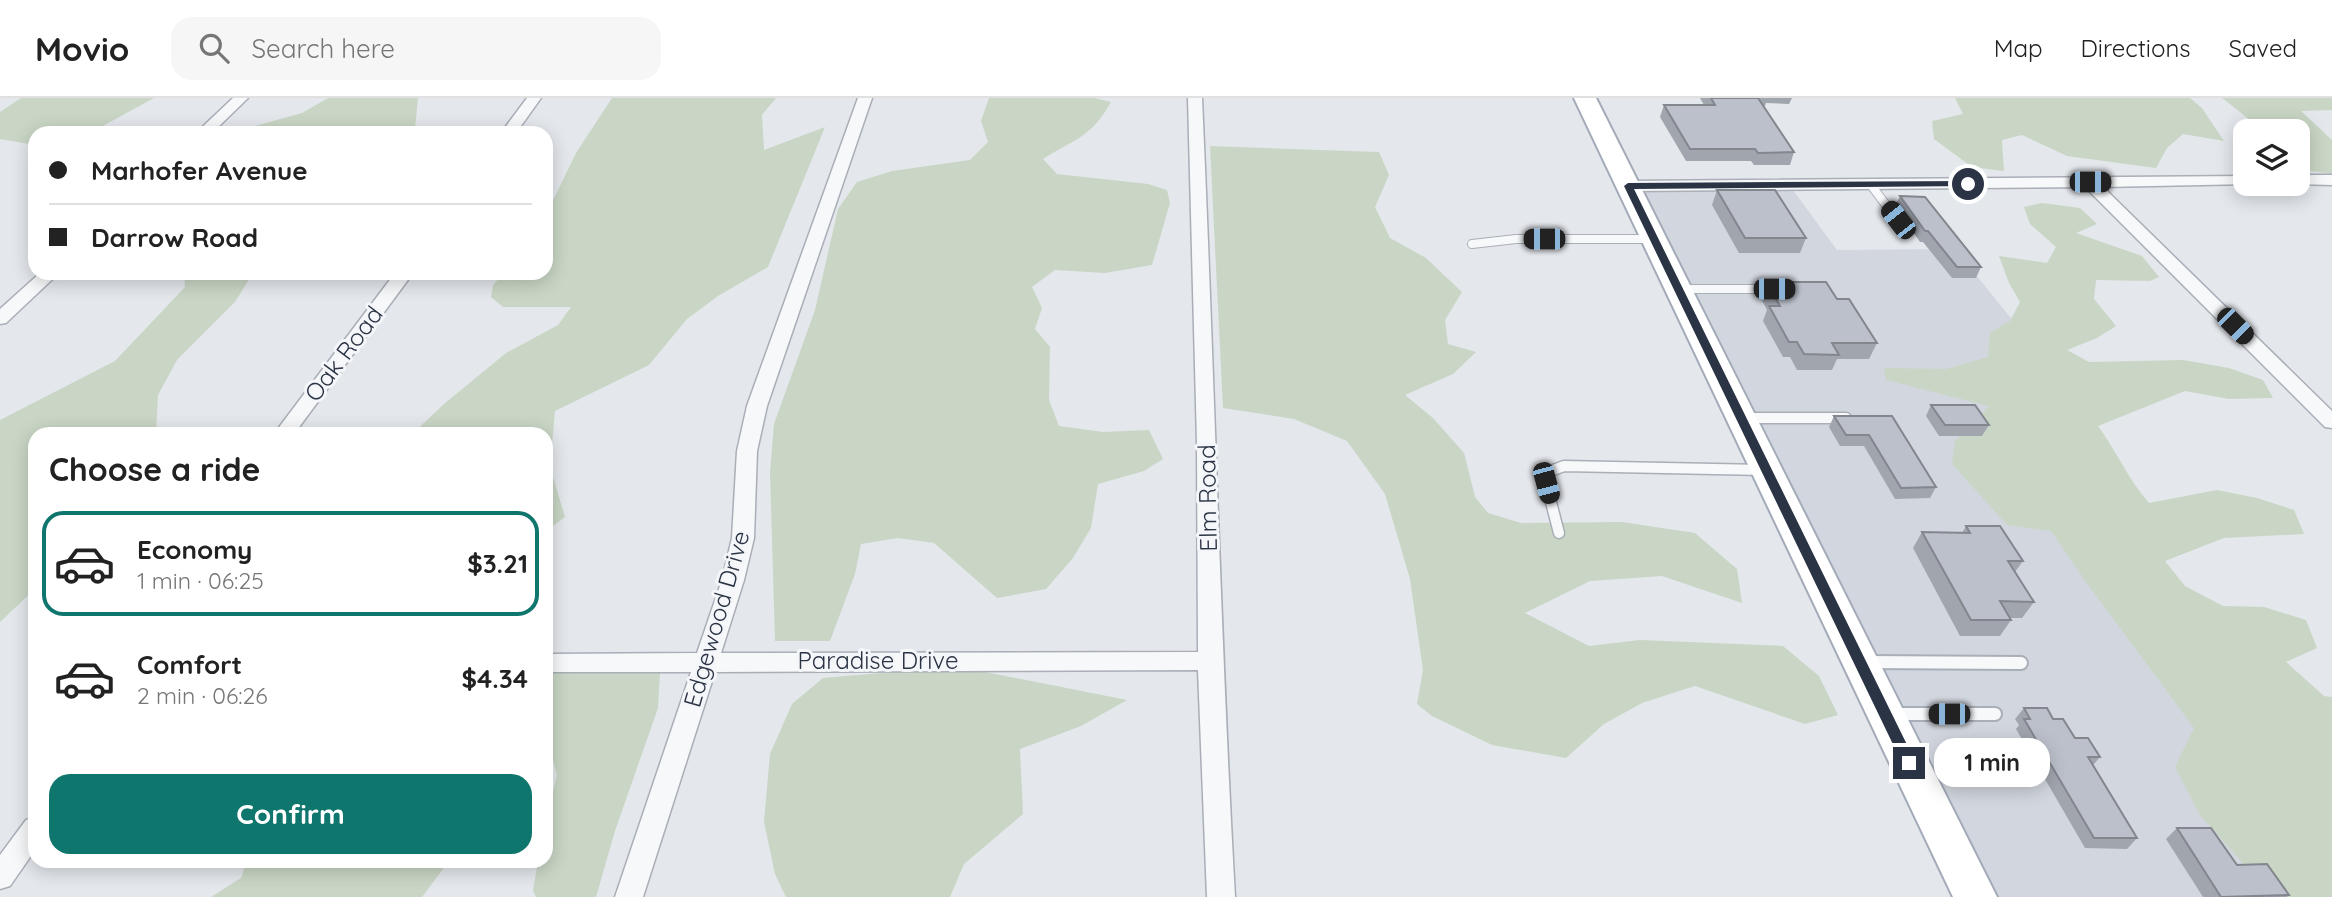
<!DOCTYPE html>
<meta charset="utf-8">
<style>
body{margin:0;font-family:Quicksand,sans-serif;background:#f6f6f6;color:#222;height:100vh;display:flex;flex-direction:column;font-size:26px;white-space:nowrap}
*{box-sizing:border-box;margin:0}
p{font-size:23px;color:#767676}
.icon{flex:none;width:38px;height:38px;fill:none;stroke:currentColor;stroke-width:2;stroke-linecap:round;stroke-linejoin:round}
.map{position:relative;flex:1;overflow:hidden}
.drawer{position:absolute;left:28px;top:329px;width:525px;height:441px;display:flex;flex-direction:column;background:#fff;border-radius:21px;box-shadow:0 4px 18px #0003}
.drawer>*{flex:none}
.guide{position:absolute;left:28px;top:28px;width:525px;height:154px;border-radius:21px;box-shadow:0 4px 18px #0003;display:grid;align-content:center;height:154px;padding:0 21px;background:#fff}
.fabs{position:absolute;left:2233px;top:21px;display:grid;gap:14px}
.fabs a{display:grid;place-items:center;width:77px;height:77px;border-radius:14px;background:#fff;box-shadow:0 4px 18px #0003;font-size:35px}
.end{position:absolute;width:32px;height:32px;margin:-16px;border:9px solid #2b3445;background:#fff;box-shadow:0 0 0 4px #fff}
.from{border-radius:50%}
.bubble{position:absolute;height:49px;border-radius:21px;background:#fff;box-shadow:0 4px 18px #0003;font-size:23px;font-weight:700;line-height:49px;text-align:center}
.car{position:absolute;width:21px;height:42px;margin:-21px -10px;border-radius:9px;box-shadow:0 0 5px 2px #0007;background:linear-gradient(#222 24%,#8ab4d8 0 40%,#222 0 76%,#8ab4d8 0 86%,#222 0)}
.guide b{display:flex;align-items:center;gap:24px;height:66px;font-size:26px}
.guide b+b{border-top:2px solid #e0e0e0}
.guide i{width:18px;height:18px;background:#222}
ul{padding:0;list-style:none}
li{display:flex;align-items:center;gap:21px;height:105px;margin:0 14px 10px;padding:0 7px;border:4px solid transparent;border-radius:21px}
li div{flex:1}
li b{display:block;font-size:26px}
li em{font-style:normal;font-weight:700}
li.on{border-color:#0f766e}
li>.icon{width:63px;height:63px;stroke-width:1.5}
h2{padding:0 21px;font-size:32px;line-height:84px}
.primary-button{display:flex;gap:14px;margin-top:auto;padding:14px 21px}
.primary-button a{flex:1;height:80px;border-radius:21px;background:#0f766e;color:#fff;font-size:28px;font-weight:700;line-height:80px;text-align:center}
header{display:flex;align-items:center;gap:42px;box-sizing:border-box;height:98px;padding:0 35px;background:#fff;border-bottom:2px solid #e0e0e0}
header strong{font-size:33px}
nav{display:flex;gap:38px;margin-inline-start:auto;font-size:24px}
.search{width:490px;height:63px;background:#f6f6f6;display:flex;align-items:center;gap:18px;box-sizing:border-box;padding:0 24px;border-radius:21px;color:#767676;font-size:26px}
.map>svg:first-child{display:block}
</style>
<header>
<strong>Movio</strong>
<div class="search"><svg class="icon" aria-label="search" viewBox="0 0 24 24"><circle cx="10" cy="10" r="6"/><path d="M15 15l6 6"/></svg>Search here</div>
<nav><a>Map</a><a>Directions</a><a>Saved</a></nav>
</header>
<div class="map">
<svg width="2332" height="799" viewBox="0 0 2332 799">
<rect width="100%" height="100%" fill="#e4e7ec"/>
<!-- built -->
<path fill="#d2d6de" d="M1620,87l170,1 47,64 118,-1 110,136 267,512h-357z"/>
<!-- green -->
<path fill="#c9d6c5" d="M21,0h133l-64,35h-55v12l-35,-6v-27z
M328,0h90l-3,31 -3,4h-183l73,-20z
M612,0h164l-14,17 2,35 61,-23 -57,140 -50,29 -31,23 -38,46 -94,46 -5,56 15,50 -19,14v-97h-134l32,-30 62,-51 52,-28 13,-18h-68l-12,-10 2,-12 11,-12h42v-58l30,-62z
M989,0h105l17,4c-20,36 -37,37 -68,57l14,15 91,10 19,6 3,13 -18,62 -47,8 -50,-3 -23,17 10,21 -7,21 15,18 -1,53 10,26 44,6 46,-2 14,29 -19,12 -46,13 -7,44 -18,30 -27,31 -49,9 -63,-55 -36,-5 -37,6 -6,30 -25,67h-55l-5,-169 4,-48 41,-114 23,-101 19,-27 35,-11 78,-11 18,-18 -7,-21z
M1955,0h235l12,10 22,33 -41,-7 -16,14 -11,20 -89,-12 -45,-21 -20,5 2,31 -32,-4 -38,-28 -2,-18 31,-7z
M2222,0h110v12l-31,1 31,29v34l-34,-5v-38h-34z
M1210,48l169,6 10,23 -14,32 15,31 36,20 36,34 -17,28 3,24 28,8 -23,22 -48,21 28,23 31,35 11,44 13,16 33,10 101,-1 73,11 42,36 5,34 -80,-27 -72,5 -65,32 64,33 51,-6 143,6 36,30 19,39 -33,9 -110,-38 -53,17 -38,21 -38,34 -74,-13 -60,-29 -15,-12 6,-34 -13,-91 -25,-85 -38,-53 -53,-22 -71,-11z
M2042,105l38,5 17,16 -21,9 66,23 17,21 -9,4 -54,-1 -2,19 22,27 -19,12 -30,12 22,12 94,-2 46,8 34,12 10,18 -44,1 -44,-8 -87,35c19,26 30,53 51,77l68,-13 40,8 37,12 10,24 -80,4 -59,23 20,25 38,20 41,1 42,13 11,28 -31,14 38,34 8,1v200h-59l-73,-82 -25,-48 19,-39 -108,-146 -35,-51 -44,-6 -55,-61 3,-23 34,-35 -103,-26 -2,-12 62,1 42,-12 2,-24 20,-12 10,-19 -11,-19 -10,-27 48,7 9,-16 -26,-23 -6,-17z
M184,175h69l-18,29 -58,58 -19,35 -2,39h-121v155l-35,33v-202l115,-59 70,-74z
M904,573l81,1 142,28 -46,26 -61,23 3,65 -59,50 -14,33h-164l-11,-23 -11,-52 6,-68 22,-50 31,-26z
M546,574h114l-2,36 -43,123 -19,66h-60l-3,-6 5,-30h8v-41l11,-45 -9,-34 -2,1z
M247,763h202l-27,36h-211l30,-19z"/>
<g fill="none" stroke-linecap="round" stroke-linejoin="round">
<defs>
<path id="lane-far2" d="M1871,87l27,36
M1472,146l44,-5h138
M1678,191h99"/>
<path id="lane-far1" d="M1743,320h103
M1559,435l-13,-50 2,-11 16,-6 200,4"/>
<path id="lane" d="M1865,564l156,1
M1893,616h102"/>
<path id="street" d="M233,0h15l-36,35h-16z
M527,0h14l-25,35h-15z
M858,0h14l-105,308 -10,45 -3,87 -10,42 -23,73 477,-1 -1,-209 -9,-345h14c12,266 18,533 33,799h-28l-9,-227 -483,2 -72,225h-28l76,-225h-145v-18l151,-1 25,-73 10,-42 5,-87 10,-45z
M2298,77h34v10l-38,-1h4z
M2245,78v8h6l-148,3 229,224v17l-7,-1 -240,-240 -457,4 -8,-5 8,-5z
M40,175h19l-53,50 -6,1v-15z
M395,175h18l-119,161h-20z
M35,718v34l-25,36 -10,3v-34l26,-35z"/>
<path id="primary" d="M1574,0h22l401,799h-44z"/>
</defs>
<!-- lane-far2 casing -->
<use href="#lane-far2" stroke="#a9aeb7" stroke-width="10"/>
<!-- lane-far1 casing -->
<use href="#lane-far1" stroke="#a9aeb7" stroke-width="13"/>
<!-- lane casing -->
<use href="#lane" stroke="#a9aeb7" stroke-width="16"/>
<!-- street casing -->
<use href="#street" stroke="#a9aeb7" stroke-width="3"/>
<!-- primary casing -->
<use href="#primary" stroke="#a3abb8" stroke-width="4"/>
<!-- lane-far2 -->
<use href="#lane-far2" stroke="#f7f8fa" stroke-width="8"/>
<!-- lane-far1 -->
<use href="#lane-far1" stroke="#f7f8fa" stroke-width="10"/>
<!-- lane -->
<use href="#lane" stroke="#f7f8fa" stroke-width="12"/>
<!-- street -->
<use href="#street" fill="#f7f8fa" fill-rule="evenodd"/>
<!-- primary -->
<use href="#primary" fill="#fff" fill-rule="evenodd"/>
</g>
<!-- wall -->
<path fill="#a1a5ae" d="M1700,0h92l-3,6 -23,-1 -1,3h-2l31,46 -4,13h-36l-3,-4h-65l-26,-44 4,-12h40z
M1717,92l89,48 -6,15h-61l-27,-48z
M1900,98l81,71 -5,11h-24l-29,-36h-3l-25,-36z
M1766,184l111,61 -8,16h-32l-5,11h-35l-7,-13h-7l-20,-36 4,-11 -7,-13z
M1931,307l58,20 -7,11h-43l-13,-20z
M1834,318h58l44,71 -6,11 -35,1 -31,-53h-24l-11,-19z
M1966,428l57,35 -8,11 19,30 -12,16h-12l1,2 -11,16h-40l-47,-88 9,-16 40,1z
M2024,610l29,11 22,19 25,19 -7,8 44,73 -10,11 -42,-1 -69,-119 3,-4 -4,-6z
M2177,730l60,37 52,30 -2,2h-84l-37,-58z"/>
<!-- building -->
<path fill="#bbc0ca" stroke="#83868d" stroke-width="2" d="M1711,0h47l36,54 -36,1 -3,-4h-65l-26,-44h51z
M1717,92h58l31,48h-61z
M1900,98l25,1 56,70h-24l-29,-36h-3z
M1766,184h60l11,17h12l28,44h-45l7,12 -35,-1 -7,-12h-8l-20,-36h11z
M1931,307h44l14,20h-44z
M1834,318h58l44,71 -35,1 -32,-53h-23z
M1966,428h34l23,35h-15l26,41 -34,-1 11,19h-40l-49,-88 48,1z
M2024,610h23l6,11h10l12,19h13l12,19h-12l49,81h-43l-70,-119h6z
M2177,730h34l26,37 30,-1 22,31 -68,2z"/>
<!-- route -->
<path fill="#2b3445" d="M1968,83l3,5 -337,3 282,574 -7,5 -7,-5 -278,-577 4,-3z"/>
<g text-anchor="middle" stroke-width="6" stroke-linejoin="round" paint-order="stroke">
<!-- street labels -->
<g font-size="24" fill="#2b3445" stroke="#f4f6f9">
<text transform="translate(344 256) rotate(-53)" y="8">Oak Road</text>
<text transform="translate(1208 400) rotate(-91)" y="8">Elm Road</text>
<text transform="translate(717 521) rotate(-74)" y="8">Edgewood Drive</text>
<text x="878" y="571">Paradise Drive</text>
</g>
</g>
</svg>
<div class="fabs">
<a><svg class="icon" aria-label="layers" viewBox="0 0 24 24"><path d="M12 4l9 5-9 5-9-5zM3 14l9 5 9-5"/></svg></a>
</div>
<i class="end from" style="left:1968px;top:86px"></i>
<i class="end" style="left:1909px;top:665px"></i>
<div class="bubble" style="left:1934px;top:640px;width:116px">1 min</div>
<i class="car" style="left:2090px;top:84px;rotate:90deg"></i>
<i class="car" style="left:1898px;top:122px;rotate:322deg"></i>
<i class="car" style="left:1544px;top:141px;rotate:270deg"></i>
<i class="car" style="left:1774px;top:191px;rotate:90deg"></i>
<i class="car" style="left:2235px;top:228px;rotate:135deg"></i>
<i class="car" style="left:1546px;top:385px;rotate:165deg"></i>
<i class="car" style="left:1949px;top:616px;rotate:270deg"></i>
<div class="guide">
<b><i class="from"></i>Marhofer Avenue</b>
<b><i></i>Darrow Road</b>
</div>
<section class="drawer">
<h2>Choose a ride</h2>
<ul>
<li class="on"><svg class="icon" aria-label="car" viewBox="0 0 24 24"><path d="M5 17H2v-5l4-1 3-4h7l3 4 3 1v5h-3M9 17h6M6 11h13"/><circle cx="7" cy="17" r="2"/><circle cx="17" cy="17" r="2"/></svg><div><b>Economy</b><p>1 min · 06:25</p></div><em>$3.21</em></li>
<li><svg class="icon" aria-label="car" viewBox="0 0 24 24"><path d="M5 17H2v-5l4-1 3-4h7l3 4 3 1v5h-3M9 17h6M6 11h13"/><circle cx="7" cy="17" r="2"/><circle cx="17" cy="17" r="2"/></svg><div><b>Comfort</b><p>2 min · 06:26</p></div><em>$4.34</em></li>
</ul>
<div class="primary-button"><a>Confirm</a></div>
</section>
</div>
